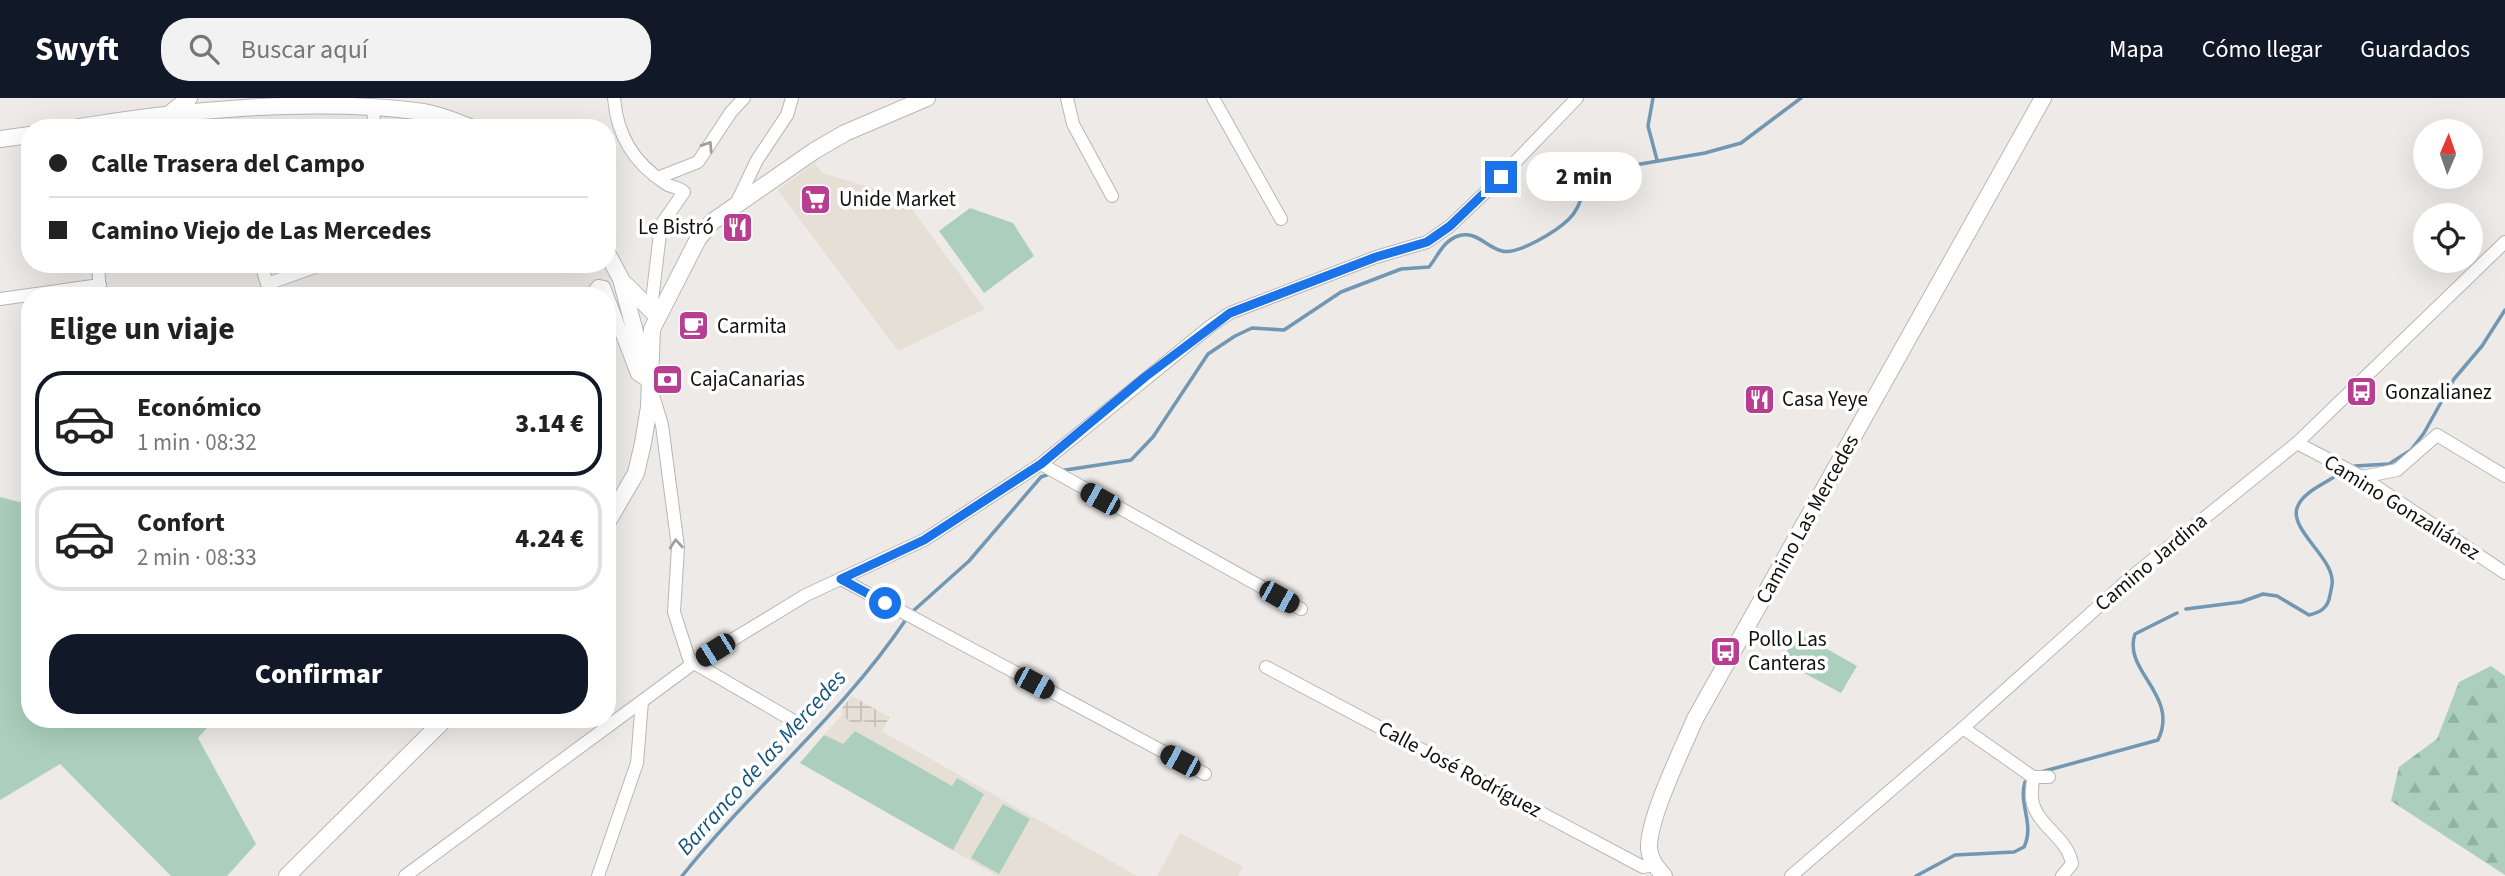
<!DOCTYPE html>
<html lang="es">
<meta charset="utf-8">
<style>
body{margin:0;font-family:"Source Sans 3",sans-serif;background:#f2f2f2;color:#222;height:100vh;display:flex;flex-direction:column;font-size:26px;white-space:nowrap}
*{box-sizing:border-box;margin:0}
p{font-size:23px;color:#767676}
.icon{flex:none;width:38px;height:38px;fill:none;stroke:currentColor;stroke-width:2;stroke-linecap:round;stroke-linejoin:round}
.map{position:relative;flex:1;overflow:hidden}
.panel{position:absolute;left:21px;top:189px;width:595px;height:441px;display:flex;flex-direction:column;background:#fff;border-radius:28px;box-shadow:0 7px 28px #0002}
.panel>*{flex:none}
.guide{position:absolute;left:21px;top:21px;width:595px;height:154px;border-radius:28px;box-shadow:0 7px 28px #0002;display:grid;align-content:center;height:154px;padding:0 28px;background:#fff}
.needle{width:46px;rotate:2deg}
.tools{position:absolute;left:2413px;top:21px;display:grid;gap:14px}
.tools a{display:grid;place-items:center;width:70px;height:70px;border-radius:50%;background:#fff;box-shadow:0 7px 28px #0002;font-size:35px}
.end{position:absolute;width:32px;height:32px;margin:-16px;border:9px solid #1a73e8;background:#fff;box-shadow:0 0 0 4px #fff}
.from{border-radius:50%}
.bubble{position:absolute;height:49px;border-radius:24px;background:#fff;box-shadow:0 7px 28px #0002;font-size:23px;font-weight:800;line-height:49px;text-align:center}
.car{position:absolute;width:21px;height:42px;margin:-21px -10px;border-radius:9px;box-shadow:0 0 5px 2px #0007;background:linear-gradient(#222 24%,#8ab4d8 0 40%,#222 0 76%,#8ab4d8 0 86%,#222 0)}
.guide b{display:flex;align-items:center;gap:24px;height:66px;font-size:26px}
.guide b+b{border-top:2px solid #e0e0e0}
.guide i{width:18px;height:18px;background:#222}
ul{padding:0;list-style:none}
li{display:flex;align-items:center;gap:21px;height:105px;margin:0 14px 10px;padding:0 14px;border:4px solid #e0e0e0;border-radius:28px}
li div{flex:1}
li b{display:block;font-size:26px}
li em{font-style:normal;font-weight:800}
li.on{border-color:#111827}
li>.icon{width:63px;height:63px;stroke-width:1.5}
h2{padding:0 28px;font-size:32px;line-height:84px}
.button{display:flex;gap:14px;margin-top:auto;padding:14px 28px}
.button a{flex:1;height:80px;border-radius:28px;background:#111827;color:#fff;font-size:28px;font-weight:800;line-height:80px;text-align:center}
header{display:flex;align-items:center;gap:42px;box-sizing:border-box;height:98px;padding:0 35px;background:#111827;color:#fff}
header strong{font-size:33px}
nav{display:flex;gap:38px;margin-inline-start:auto;font-size:24px}
.search{width:490px;height:63px;background:#f2f2f2;display:flex;align-items:center;gap:18px;box-sizing:border-box;padding:0 24px;border-radius:28px;color:#767676;font-size:26px}
.map>svg:first-child{display:block}
</style>
<header>
<strong>Swyft</strong>
<div class="search"><svg class="icon" aria-label="search" viewBox="0 0 24 24"><circle cx="10" cy="10" r="6"/><path d="M15 15l6 6"/></svg>Buscar aquí</div>
<nav><a>Mapa</a><a>Cómo llegar</a><a>Guardados</a></nav>
</header>
<div class="map">
<svg width="2505" height="778" viewBox="0 0 2505 778">
<defs>
<pattern id="industrial-grid" width="8" height="8" patternUnits="userSpaceOnUse" patternTransform="scale(1.75)"><rect width="8" height="8" fill="#e6dfd5"/><path d="M0 4h8M4 0v8" fill="none" stroke="#c4beb6"/></pattern>
<pattern id="forest-firs" width="22" height="20" patternUnits="userSpaceOnUse" patternTransform="scale(1.75)"><rect width="22" height="20" fill="#abcfbc"/><path d="M5 1l3.5 6h-7zM16 11l3.5 6h-7z" fill="#92b1a1"/></pattern>
</defs>
<rect width="100%" height="100%" fill="#edeae7"/>
<!-- built -->
<path fill="#e6dfd5" d="M815,65l7,10 81,24 82,112 -87,42 -120,-161z
M842,617l15,11 5,-6 275,156h-140l-197,-113z
M1180,735l63,34 -5,9h-81z"/>
<!-- industrial -->
<path fill="url(#industrial-grid)" d="M852,598l37,21 -7,14 -20,-11 -5,7 -15,-12v-7z"/>
<!-- green -->
<path fill="#abcfbc" d="M970,110l43,15 21,33 -50,37 -45,-62z
M0,399l19,5 11,-2v219h175l2,9 -9,10 58,106 -29,32h-56l-111,-112 -60,36z
M1797,534l60,34 -16,27 -59,-32z
M855,633l97,55 5,-8 27,16 -31,56 -153,-87 24,-28 19,9z
M1003,706l27,15 -31,55 -28,-16z"/>
<!-- forest -->
<path fill="url(#forest-firs)" d="M2491,568l14,10v199l-114,-74 8,-34 38,-28 22,-57z"/>
<g fill="none" stroke-linecap="round" stroke-linejoin="round">
<!-- stream -->
<path stroke="#7197b3" stroke-width="3.5" d="M1653,0l-5,28 9,34
M2355,368l34,-2 22,-14 13,-17 30,-54 28,-33 23,-36
M1059,373l72,-11 22,-23 55,-83 27,-18 17,-8 32,2 57,-38 60,-23 28,-2c9,-11 14,-26 29,-31 18,-6 28,11 44,15 16,4 55,-20 67,-32 13,-12 13,-32 25,-47l111,-19 36,-10 60,-45
M2186,511l55,-7 22,-8 14,2 32,19c12,-3 19,-7 21,-20 1,-5 3,-11 2,-16 -2,-23 -42,-50 -35,-71 5,-15 25,-23 37,-31
M912,514l57,-51 72,-84 11,-4
M2041,674l117,-32c22,-45 -36,-69 -23,-106l42,-21
M682,778c72,-90 160,-161 225,-258
M1916,778l39,-21 59,-3 10,-5c11,-23 -6,-43 1,-65"/>
<defs>
<path id="minor" d="M614,0c3,38 20,65 51,85 6,5 13,3 19,9l-23,33 -10,84
M1067,0l6,26 39,72
M1213,0l68,121
M369,30l5,-7 -1,-14
M660,79l38,-15 33,-50 13,-14
M736,106l21,-44 30,-45 5,-17
M98,166l2,32
M261,166l6,20 56,-20
M590,198l8,-10 6,1 33,87 12,8 13,43 16,122 -4,65 17,53
M0,201l100,-14
M2297,345l65,34 143,96
M1041,366l260,145
M2362,379l35,-7 40,-35 68,41
M841,481l364,195
M694,565l105,61
M1266,569l377,200 10,-2
M1963,630l70,49h16
M2033,679c0,7 -2,15 -1,22 4,27 36,38 40,65l-10,12
M405,778l286,-211 115,-70 118,-55 117,-76 171,-139 18,-12 146,-56 51,-15 23,-16 43,-41 84,-87
M598,778l39,-113 5,-62
M1791,778l172,-148 166,-149 168,-136 208,-201"/>
<path id="major" d="M167,18l22,-18
M73,30c105,-18 238,-30 343,-17 20,2 38,10 57,17
M0,41l30,-4
M607,155l14,26 23,87
M625,186l32,32
M607,425l29,-50 7,-30 6,-36 3,-78 46,-90 14,-17 102,-71 31,-18 82,-35
M287,778l158,-157
M1664,778c-8,-9 -14,-16 -15,-28 -1,-30 34,-100 46,-129l348,-621"/>
</defs>
<!-- minor casing -->
<use href="#minor" stroke="#b9b7b4" stroke-width="14"/>
<!-- major casing -->
<use href="#major" stroke="#b9b7b4" stroke-width="18"/>
<!-- minor -->
<use href="#minor" stroke="#fff" stroke-width="12"/>
<!-- major -->
<use href="#major" stroke="#fff" stroke-width="16"/>
</g>
<!-- one-way arrows -->
<defs><path id="oneway-chevron" d="M-2-3.5L2.5 0L-2 3.5" fill="none" stroke-width="1.6" stroke-linecap="round" stroke-linejoin="round" transform="scale(1.75)"/></defs>
<g stroke="#a0a09f">
<use href="#oneway-chevron" transform="translate(708 48) rotate(-57)"/>
<use href="#oneway-chevron" transform="translate(676 446) rotate(-95)"/>
</g>
<g fill="none" stroke-linecap="round" stroke-linejoin="round">
<!-- route -->
<path stroke="#1a73e8" stroke-width="9" d="M885,505l-44,-24 83,-39 117,-76 104,-87 85,-64 146,-56 51,-15 23,-16 51,-49"/>
</g>
<!-- icons -->
<defs>
<symbol id="supermarket-square" viewBox="-11 -11 22 22"><rect x="-9" y="-9" width="18" height="18" rx="4" fill="#b73e91" stroke="#fff"/><path d="M-6-5.5h2.5l.6 2H6L4.5 2H-2.5L-4.4-4H-6ZM-1.5 3.2a1.3 1.3 0 1 0 .1 0ZM3 3.2a1.3 1.3 0 1 0 .1 0Z" fill="#fff"/></symbol>
<symbol id="restaurant-square" viewBox="-11 -11 22 22"><rect x="-9" y="-9" width="18" height="18" rx="4" fill="#b73e91" stroke="#fff"/><path d="M-5-6h1v4h1v-4h1v4h1v-4h1v5L-1.5 .5V6h-2V.5L-5-1ZM5-6V6H3V1.5H1.5Q1.5-4 5-6Z" fill="#fff"/></symbol>
<symbol id="cafe-square" viewBox="-11 -11 22 22"><rect x="-9" y="-9" width="18" height="18" rx="4" fill="#b73e91" stroke="#fff"/><path d="M-5.5-4.5H6V0H3Q3 3.5 0 3.5H-2.5Q-5.5 3.5-5.5 0ZM3-3.2v2h1.7v-2ZM-6 4.5H4V6H-6Z" fill="#fff"/></symbol>
<symbol id="bank-square" viewBox="-11 -11 22 22"><rect x="-9" y="-9" width="18" height="18" rx="4" fill="#b73e91" stroke="#fff"/><path d="M-6-4H6V4H-6ZM0-2.3a2.3 2.3 0 1 0 0 4.6a2.3 2.3 0 1 0 0-4.6Z" fill="#fff"/></symbol>
<symbol id="bus-square" viewBox="-11 -11 22 22"><rect x="-9" y="-9" width="18" height="18" rx="4" fill="#b73e91" stroke="#fff"/><path d="M-5-6H5V4H4V6H2V4H-2V6H-4V4H-5ZM-3.5-4V0h7V-4ZM-3.5 1.2v1.5H-2V1.2ZM2 1.2v1.5H3.5V1.2Z" fill="#fff"/></symbol>
</defs>
<g fill-rule="evenodd">
<use href="#supermarket-square" x="798" y="84" width="35" height="35"/>
<use href="#restaurant-square" x="720" y="112" width="35" height="35"/>
<use href="#cafe-square" x="676" y="210" width="35" height="35"/>
<use href="#bank-square" x="650" y="264" width="35" height="35"/>
<use href="#bus-square" x="2344" y="276" width="35" height="35"/>
<use href="#restaurant-square" x="1742" y="284" width="35" height="35"/>
<use href="#bus-square" x="1708" y="536" width="35" height="35"/>
</g>
<g text-anchor="middle" stroke-width="7" stroke-linejoin="round" paint-order="stroke">
<!-- poi labels -->
<g font-size="21" fill="#111110" stroke="#fff" text-anchor="start">
<text x="839" y="108">Unide Market</text>
<text x="714" y="136" text-anchor="end">Le Bistró</text>
<text x="717" y="235">Carmita</text>
<text x="690" y="288">CajaCanarias</text>
<text x="2385" y="301">Gonzalianez</text>
<text x="1782" y="308">Casa Yeye</text>
<text x="1748" y="548">Pollo Las<tspan x="1748" dy="24">Canteras</tspan></text>
</g>
<!-- street labels -->
<g font-size="21" fill="#111110" stroke="#fff">
<text transform="translate(2402 409) rotate(32)" y="7">Camino Gonzaliánez</text>
<text transform="translate(1807 421) rotate(-61)" y="7">Camino Las Mercedes</text>
<text transform="translate(2151 464) rotate(-40)" y="7">Camino Jardina</text>
<text transform="translate(1460 671) rotate(28)" y="7">Calle José Rodríguez</text>
</g>
<!-- water labels -->
<g font-size="23" font-style="italic" fill="#15557b" stroke="#fff">
<text transform="translate(761 664) rotate(-48)" y="8">Barranco de las Mercedes</text>
</g>
</g>
</svg>
<div class="tools">
<a><svg class="needle" viewBox="-14 -14 28 28"><path d="M0-13l5 13h-10z" fill="#e53935"/><path d="M0 13l5-13h-10z" fill="#767676"/></svg></a>
<a><svg class="icon" aria-label="locate" viewBox="0 0 24 24"><circle cx="12" cy="12" r="6"/><path d="M12 2v4M12 18v4M2 12h4M18 12h4"/></svg></a>
</div>
<i class="end from" style="left:885px;top:505px"></i>
<i class="end" style="left:1501px;top:79px"></i>
<div class="bubble" style="left:1526px;top:54px;width:116px">2 min</div>
<i class="car" style="left:1100px;top:401px;rotate:299deg"></i>
<i class="car" style="left:1279px;top:499px;rotate:119deg"></i>
<i class="car" style="left:715px;top:552px;rotate:238deg"></i>
<i class="car" style="left:1034px;top:585px;rotate:118deg"></i>
<i class="car" style="left:1180px;top:663px;rotate:298deg"></i>
<div class="guide">
<b><i class="from"></i>Calle Trasera del Campo</b>
<b><i></i>Camino Viejo de Las Mercedes</b>
</div>
<section class="panel">
<h2>Elige un viaje</h2>
<ul>
<li class="on"><svg class="icon" aria-label="car" viewBox="0 0 24 24"><path d="M5 17H2v-5l4-1 3-4h7l3 4 3 1v5h-3M9 17h6M6 11h13"/><circle cx="7" cy="17" r="2"/><circle cx="17" cy="17" r="2"/></svg><div><b>Económico</b><p>1 min · 08:32</p></div><em>3.14 €</em></li>
<li><svg class="icon" aria-label="car" viewBox="0 0 24 24"><path d="M5 17H2v-5l4-1 3-4h7l3 4 3 1v5h-3M9 17h6M6 11h13"/><circle cx="7" cy="17" r="2"/><circle cx="17" cy="17" r="2"/></svg><div><b>Confort</b><p>2 min · 08:33</p></div><em>4.24 €</em></li>
</ul>
<div class="button"><a>Confirmar</a></div>
</section>
</div>
